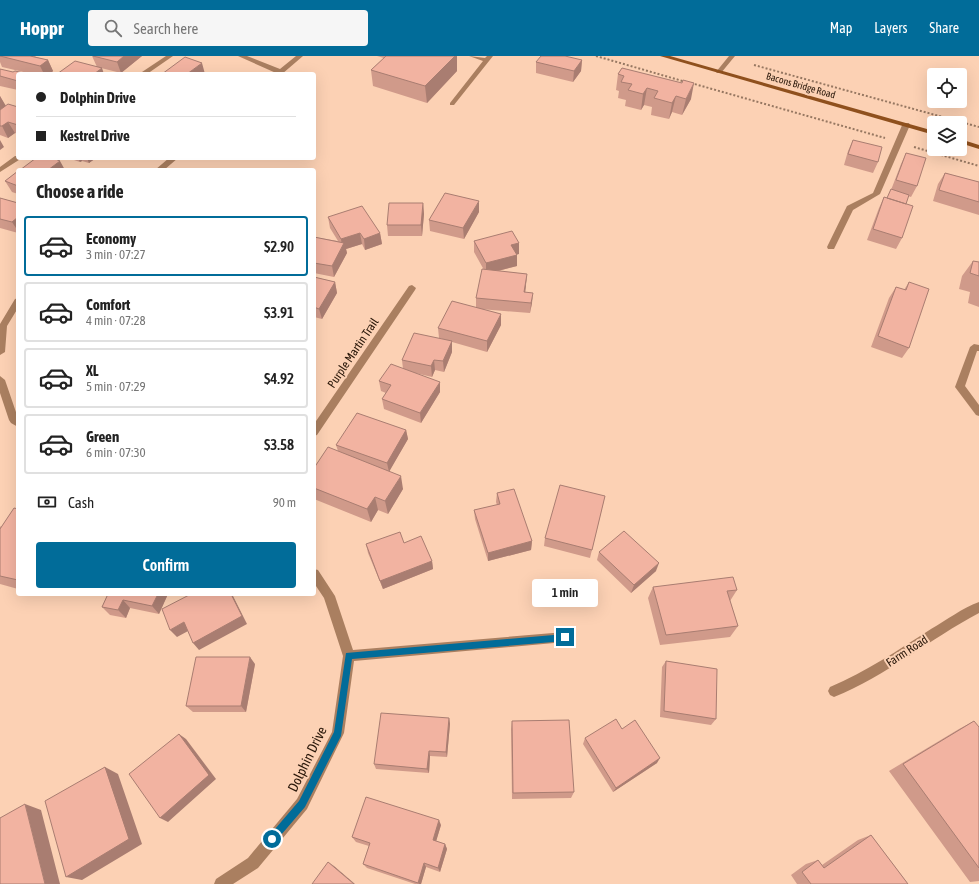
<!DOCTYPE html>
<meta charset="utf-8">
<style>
body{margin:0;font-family:"Asap Condensed",sans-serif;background:#f6f6f6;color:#222;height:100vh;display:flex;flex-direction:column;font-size:15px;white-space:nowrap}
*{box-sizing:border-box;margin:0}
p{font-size:13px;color:#767676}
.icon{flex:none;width:22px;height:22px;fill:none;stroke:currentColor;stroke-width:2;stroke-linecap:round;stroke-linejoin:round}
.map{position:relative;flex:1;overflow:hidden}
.sheet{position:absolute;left:16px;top:112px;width:300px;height:428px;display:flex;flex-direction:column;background:#fff;border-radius:4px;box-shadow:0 4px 16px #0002}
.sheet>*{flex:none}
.guide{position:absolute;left:16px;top:16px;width:300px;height:88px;border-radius:4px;box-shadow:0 4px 16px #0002;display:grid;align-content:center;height:88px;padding:0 20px;background:#fff}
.controls{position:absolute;left:927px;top:12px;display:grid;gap:8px}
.controls a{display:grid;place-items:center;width:40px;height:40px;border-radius:4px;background:#fff;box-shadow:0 4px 16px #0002;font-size:20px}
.end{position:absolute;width:18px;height:18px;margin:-9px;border:5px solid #016c99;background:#fff;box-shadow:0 0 0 2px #fff}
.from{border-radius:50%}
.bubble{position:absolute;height:28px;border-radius:4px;background:#fff;box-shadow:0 4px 16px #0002;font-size:13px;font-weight:600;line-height:28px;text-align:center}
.guide b{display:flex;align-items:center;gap:14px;height:38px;font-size:15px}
.guide b+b{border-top:1px solid #e0e0e0}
.guide i{width:10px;height:10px;background:#222}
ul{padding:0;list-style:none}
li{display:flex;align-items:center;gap:12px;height:60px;margin:0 8px 6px;padding:0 12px;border:2px solid #e0e0e0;border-radius:4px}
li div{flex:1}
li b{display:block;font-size:15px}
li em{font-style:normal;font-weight:600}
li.selected{border-color:#016c99}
li>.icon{width:36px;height:36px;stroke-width:1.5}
h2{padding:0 20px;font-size:18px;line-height:48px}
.pay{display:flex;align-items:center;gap:10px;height:44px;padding:0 20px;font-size:15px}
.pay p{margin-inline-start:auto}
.action{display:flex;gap:8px;margin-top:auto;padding:8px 20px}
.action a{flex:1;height:46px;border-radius:4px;background:#016c99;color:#fff;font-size:16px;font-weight:600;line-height:46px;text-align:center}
header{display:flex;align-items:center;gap:24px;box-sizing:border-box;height:56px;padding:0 20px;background:#016c99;color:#fff}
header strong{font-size:19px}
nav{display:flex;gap:22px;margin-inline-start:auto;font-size:14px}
.search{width:280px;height:36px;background:#f6f6f6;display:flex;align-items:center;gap:10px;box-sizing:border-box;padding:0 14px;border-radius:4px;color:#767676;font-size:15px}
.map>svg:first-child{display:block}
</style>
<header>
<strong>Hoppr</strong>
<div class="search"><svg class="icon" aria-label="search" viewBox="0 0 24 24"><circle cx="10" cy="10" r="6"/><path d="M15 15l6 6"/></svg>Search here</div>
<nav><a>Map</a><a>Layers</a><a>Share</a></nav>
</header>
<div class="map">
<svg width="979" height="828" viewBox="0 0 979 828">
<rect width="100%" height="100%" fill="#fcd1b4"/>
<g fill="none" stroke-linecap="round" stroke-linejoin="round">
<!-- path -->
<path stroke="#967761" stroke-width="2" stroke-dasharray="2 2" stroke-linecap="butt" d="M596,0l90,26
M754,9l225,62
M691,27l194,55
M914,91l65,19"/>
<!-- service -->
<path fill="#aa7f60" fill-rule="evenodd" d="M469,0l16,2 2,-2h6l-39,49h-4v-2l33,-42z
M903,67h6l1,2 -30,69 -27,16 -19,39h-6l-1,-2 20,-41 26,-13z
M974,288l5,1v6h-2l-12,35 14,19v11l-3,-1 -21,-28 15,-40z"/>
<!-- minor -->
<path fill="#aa7f60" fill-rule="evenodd" d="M166,0h7l-26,18h-8z
M238,0h9l33,13 16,-13h7l-21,18h-7l1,-1z
M729,0h6l-14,17h-4l-1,-1z
M15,100h3v2h4l-22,14v-5z
M169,102h9l-14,12h-9z
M412,229l4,3 -1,2 -98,145 -3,1v-12l95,-138z
M18,242v10l-11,18 -2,26 -5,3v-31l15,-25z
M0,320l5,4 13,38v9l-7,-4 -2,-3 -9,-27z
M314,513l4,1 17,26 18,54 212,-18 4,1 2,4 -2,4 -4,1 -211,19 -10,72 -37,76 -49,59 -25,16h-19l2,-5 32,-21 49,-59 35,-67 11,-76 -19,-58 -10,-15z
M979,546v11c-49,26 -93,63 -145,84l-4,-2 -2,-4 2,-4c36,-15 68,-37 101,-58 16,-9 31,-21 48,-27z"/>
<!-- secondary -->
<path fill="#8f501d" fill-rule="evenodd" d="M660,0h10l264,75v4z
M960,83l19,6v4l-19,-6z"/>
</g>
<!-- wall -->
<path fill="#d09a8a" d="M0,0h36l-1,1 13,3 5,11 -3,3h-18l-30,-7 -2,-5z
M92,0h50l-21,17 -24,-6z
M377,0h80v15l-30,32 -54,-17 -2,-16 13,-12z
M582,4l-1,11 -8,11 -37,-9v-11z
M622,12l69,31 -9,16 -10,-3 -3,7 -18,-4 1,-8 -8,-2 -3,5 -16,-4 1,-6 -8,-2 1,-7 -3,-1 2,-16z
M0,13l18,5v16l-18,-4z
M0,40l5,10 13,1v27l-3,-1 -7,5 -8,-3z
M853,84l25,22 -5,11 -29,-8 4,-14z
M906,97l11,33 -6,11 -3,-1 -2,8 -4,34 -6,11 -29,-9 12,-32 5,-11 3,1 4,-9v1l10,-26z
M68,102h28l-7,5 -7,-2 -2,1z
M18,115v23l-6,-2 -7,-11z
M945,117l34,9v33l-46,-14 5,-17z
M0,142l18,5v30l-18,-5z
M423,147l1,11 -2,22h-34l-1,-11z
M479,156l-15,27 -34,-8 -1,-11z
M328,161l52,16 2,11 -17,6 -3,-6 -16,5 1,4 -13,24 -20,-4v-36l24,4 -8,-13z
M474,185l45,2v11h-2v12l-19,5 29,3 -2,18 7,11 -2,10 -50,-4 21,5v11l-14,27 -35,-10v10l-8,20 -9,-2 -3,7 -21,-5 29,20 -19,31 -37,-14 -2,-10 4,-6 -5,-2 -2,-10 24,-12 -1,-9 44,-20 -7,-2 -1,-10 38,-20v-10l8,-28 -10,-18z
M973,205l6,1v45l-11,-4 2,-11 -11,-3 3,-13z
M314,221l21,5 2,11 -15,26 -8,-2z
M909,226v66l-7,10 -31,-11 18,-49 7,-11 8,3z
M406,374l2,9 -19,32 14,18 -15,25 -10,-4 -7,12 -57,-23v-31l24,-17 -2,-6z
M497,437l35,48 -1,9 -43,11 -13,-42 -1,-9 23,-5 -1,-3z
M605,440l-15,62 -46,-12 1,-8z
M18,453v80l-18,-5v-58l1,1z
M366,488l66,17 1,8 -50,20 -15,-36z
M599,496l57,19 -25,22 -34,-33z
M653,531l84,3 -7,11 8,25 -8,11 -70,8 -12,-47z
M108,538h60l-9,20 -29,-6 -4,10 -16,-3 -8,-8z
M666,605l50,58 -5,6 -51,-8 2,-50z
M255,608l-9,48h-53l-7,-6z
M449,662l1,6 -3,33 -17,-1 -1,17 -53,-4 -2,-5z
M512,665l62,71 -3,6 -59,1 -1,-70z
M974,665l5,6v154l-9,1 -81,-111 70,-42z
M585,682l72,25 -44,29 -30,-48z
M441,769l-5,16 9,3 2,5 -7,23 -14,-5 -5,17h-6l-48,-16 -4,-4 6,-18 -13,-4 -4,-5z
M871,779l37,49h-111l-6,-9 15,-11 12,-4 4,5 36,-25z"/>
<!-- shaded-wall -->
<path fill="#a97d71" d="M124,0h18l-21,17 -4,-11z
M455,0h2v15l-30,32 -2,-17z
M48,4l5,11 -3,3h-6l-4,-8z
M582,4l-1,11 -8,11 1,-11z
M202,7l3,11h-18z
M102,12l2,6h-10z
M694,27l-3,16 -9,16 4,-16z
M647,32l-3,17 -3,5 2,-16z
M0,40l6,10 -6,4z
M676,40l-4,16 -3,7 3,-16z
M8,66l7,11 -7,5 -6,-12z
M0,84l4,7 -4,3z
M78,102h3l1,3 -2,1z
M87,102h9l-7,5z
M60,105l5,9h-17z
M479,145v11l-15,27 -1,-11z
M423,147l1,11 -2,22 -1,-11z
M18,161v14l-6,-9z
M360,177l2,11 -16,5 1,4 -13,24 -2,-11 10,-19 -1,-8z
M380,177l2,11 -17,6 -1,-11z
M519,187v11l-8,2v-11z
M517,199v11l-31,8v-11z
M527,218l-1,11 -2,18v-11z
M335,226l2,11 -15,26 -3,-10z
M533,237l-1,10 -2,10 1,-10z
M501,258v11l-14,27v-11z
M314,275l2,8 -2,4z
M452,285v11l-8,20 -1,-11z
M434,304l1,10 -3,7 -1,-11z
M440,326v10l-19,31 -1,-10z
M406,374l2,9 -19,33 -2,-9z
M401,420l2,13 -15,25 -3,-13z
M375,441l3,13 -7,12 -4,-13z
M532,485l-1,9 -43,11v-8z
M432,505l1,8 -50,20 -3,-8z
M659,507l-3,8 -25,22 3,-8z
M158,538h10l-9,20 -7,-8z
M231,538h1l15,30 -48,26 -6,-7z
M123,544l7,8 -4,10 -8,-8z
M184,566l6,8 -13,7 -7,-7z
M250,601l5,7 -9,48 -5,-6z
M449,662l1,6 -3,33 -1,-5z
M179,678l7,5 30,40 -48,43 -8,-4z
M429,695l1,5 -1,17 -2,-4z
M660,702l-3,5 -44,29 3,-4z
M105,711l13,7 24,70 -60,36 -16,-3z
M25,748l16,6 19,74h-15z
M439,764l2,5 -6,20 -2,-5z
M445,788l2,5 -7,23 -2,-4z
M328,806l6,4 21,18h-1z
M424,807l2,4 -5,17h-2l-1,-1z"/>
<!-- building -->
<path fill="#f2b3a1" stroke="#a97d71" d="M0,0h30l18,4 -8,6z
M93,0h31l-7,6z
M386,0h69l-30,30 -54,-16z
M541,0h24l17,4 -8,11 -38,-9z
M185,1l17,6 -15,11h-25z
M75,5l27,7 -8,6h-37z
M622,12l60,15 1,-3 11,3 -8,16 -10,-3 -4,7 -18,-5 4,-7 -11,-3 -4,6 -15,-4 4,-6 -11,-2 3,-6 -6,-2z
M0,13l13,3 2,-1 13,3h-10v7l-18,-5z
M8,48l10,3v18l-10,-3 -6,4h-2v-16z
M853,84l29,7 -4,15 -30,-8z
M906,97l20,5 -9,28 -21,-6z
M36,102h17l7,3 -12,9h-28z
M18,115v15l-13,-5z
M945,117l34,9v20l-40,-12z
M891,133l18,6 -3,9 -19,-6z
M445,137l34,8 -16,27 -34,-8z
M884,141l29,9 -11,32 -29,-9z
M0,142l18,5v14l-6,5 -12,-3z
M389,147h34l-2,22h-34z
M362,150l18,27 -16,6 -4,-6 -19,6 -13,-22z
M512,175l7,12 -8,2 6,10 -31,8 -12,-22z
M314,181l30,6 -12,23 -18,-3z
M973,205l6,1v14l-9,-3z
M482,213l45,5 -3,18 9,1 -2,10 -55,-5z
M314,221l21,5 -16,27 -5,-2z
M909,226l20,7 -20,59 -31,-12 18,-49 10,3z
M452,245l49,13 -14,27 -49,-13z
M414,277l38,8 -9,20 -9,-1 -3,6 -29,-6z
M391,308l49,18 -20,31 -38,-14 9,-14 -12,-4z
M357,357l49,17 -19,33 -51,-18z
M328,391l73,29 -16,25 -10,-4 -8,12 -53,-21v-20z
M560,429l45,11 -13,54 -47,-12z
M514,433l18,52 -44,12 -14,-43 26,-6 -3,-11z
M14,452l4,1v71l-18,-4v-47z
M624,475l35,32 -25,22 -35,-33z
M400,476l4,11 17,-7 11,25 -52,20 -14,-37z
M733,521l4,13 -10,1 11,35 -72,9 -13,-48z
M108,538h50l-6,12 -29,-6 -5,10 -16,-3z
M191,538h40l11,22 -49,27 -9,-21 -14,8 -8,-21z
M196,601h54l-9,49h-55z
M666,605l51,8 -1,50 -52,-8z
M381,657l68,5 -3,34 -17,-1 -2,18 -53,-5z
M616,663l6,10 13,-9 25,38 -44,30 -31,-50z
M569,664l5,72 -61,1 -1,-72z
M974,665l5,6v141l-76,-104z
M179,678l30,41 -49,43 -31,-44z
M105,711l24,72 -63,38 -21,-76z
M366,741l73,23 -6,20 12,4 -7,24 -14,-5 -6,20 -55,-19 7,-21 -18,-6z
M25,748l20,80h-45v-66z
M871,779l37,49h-97l-9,-12 16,-12 6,8z
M328,806l26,22h-42z"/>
<!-- route -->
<path fill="#016c99" d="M565,578l3,3 -3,4 -213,18 -11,77 -36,71 -30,35 -3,1 -3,-1 -1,-3 1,-3 30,-35 35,-69 12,-79z"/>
<g text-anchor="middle" stroke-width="4" stroke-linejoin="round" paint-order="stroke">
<!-- far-street labels -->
<g font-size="10" fill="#291709" stroke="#fcd1b4">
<text transform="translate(801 29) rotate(16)" y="4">Bacons Bridge Road</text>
</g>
<!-- street labels -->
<g font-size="12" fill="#291709" stroke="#fcd1b4">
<text transform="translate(353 297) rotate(-56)" y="4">Purple Martin Trail</text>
<text transform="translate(907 595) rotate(-33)" y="4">Farm Road</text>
</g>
<!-- near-street labels -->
<g font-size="14" fill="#291709" stroke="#fcd1b4">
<text transform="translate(307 703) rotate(-64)" y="5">Dolphin Drive</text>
</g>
</g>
</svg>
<div class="controls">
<a><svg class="icon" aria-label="locate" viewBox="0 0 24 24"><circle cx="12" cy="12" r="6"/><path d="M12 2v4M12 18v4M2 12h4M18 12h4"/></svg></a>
<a><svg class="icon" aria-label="layers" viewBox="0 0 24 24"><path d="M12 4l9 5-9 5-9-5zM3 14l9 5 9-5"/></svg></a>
</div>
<i class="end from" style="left:272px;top:783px"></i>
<i class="end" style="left:565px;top:581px"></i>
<div class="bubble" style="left:532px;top:523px;width:66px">1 min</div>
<div class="guide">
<b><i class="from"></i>Dolphin Drive</b>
<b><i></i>Kestrel Drive</b>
</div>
<section class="sheet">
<h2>Choose a ride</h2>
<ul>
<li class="selected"><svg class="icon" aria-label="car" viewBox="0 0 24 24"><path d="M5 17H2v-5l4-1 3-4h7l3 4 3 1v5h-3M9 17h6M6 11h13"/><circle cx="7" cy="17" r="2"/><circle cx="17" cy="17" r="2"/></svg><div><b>Economy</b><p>3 min · 07:27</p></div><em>$2.90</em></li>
<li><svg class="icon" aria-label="car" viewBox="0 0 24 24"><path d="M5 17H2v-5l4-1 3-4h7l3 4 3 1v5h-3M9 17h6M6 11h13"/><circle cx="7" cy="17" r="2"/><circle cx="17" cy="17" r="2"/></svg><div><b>Comfort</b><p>4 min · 07:28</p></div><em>$3.91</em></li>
<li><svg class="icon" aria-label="car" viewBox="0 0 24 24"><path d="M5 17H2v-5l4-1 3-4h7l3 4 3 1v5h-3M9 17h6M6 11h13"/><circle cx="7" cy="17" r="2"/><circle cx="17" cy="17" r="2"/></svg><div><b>XL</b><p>5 min · 07:29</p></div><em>$4.92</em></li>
<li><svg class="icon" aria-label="car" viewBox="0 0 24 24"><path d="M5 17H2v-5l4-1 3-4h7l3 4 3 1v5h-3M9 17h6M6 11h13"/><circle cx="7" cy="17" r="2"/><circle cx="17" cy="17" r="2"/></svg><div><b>Green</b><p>6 min · 07:30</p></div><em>$3.58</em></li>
</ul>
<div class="pay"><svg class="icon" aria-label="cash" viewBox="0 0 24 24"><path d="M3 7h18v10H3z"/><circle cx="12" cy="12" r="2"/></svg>Cash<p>90 m</p></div>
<div class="action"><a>Confirm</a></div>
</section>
</div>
